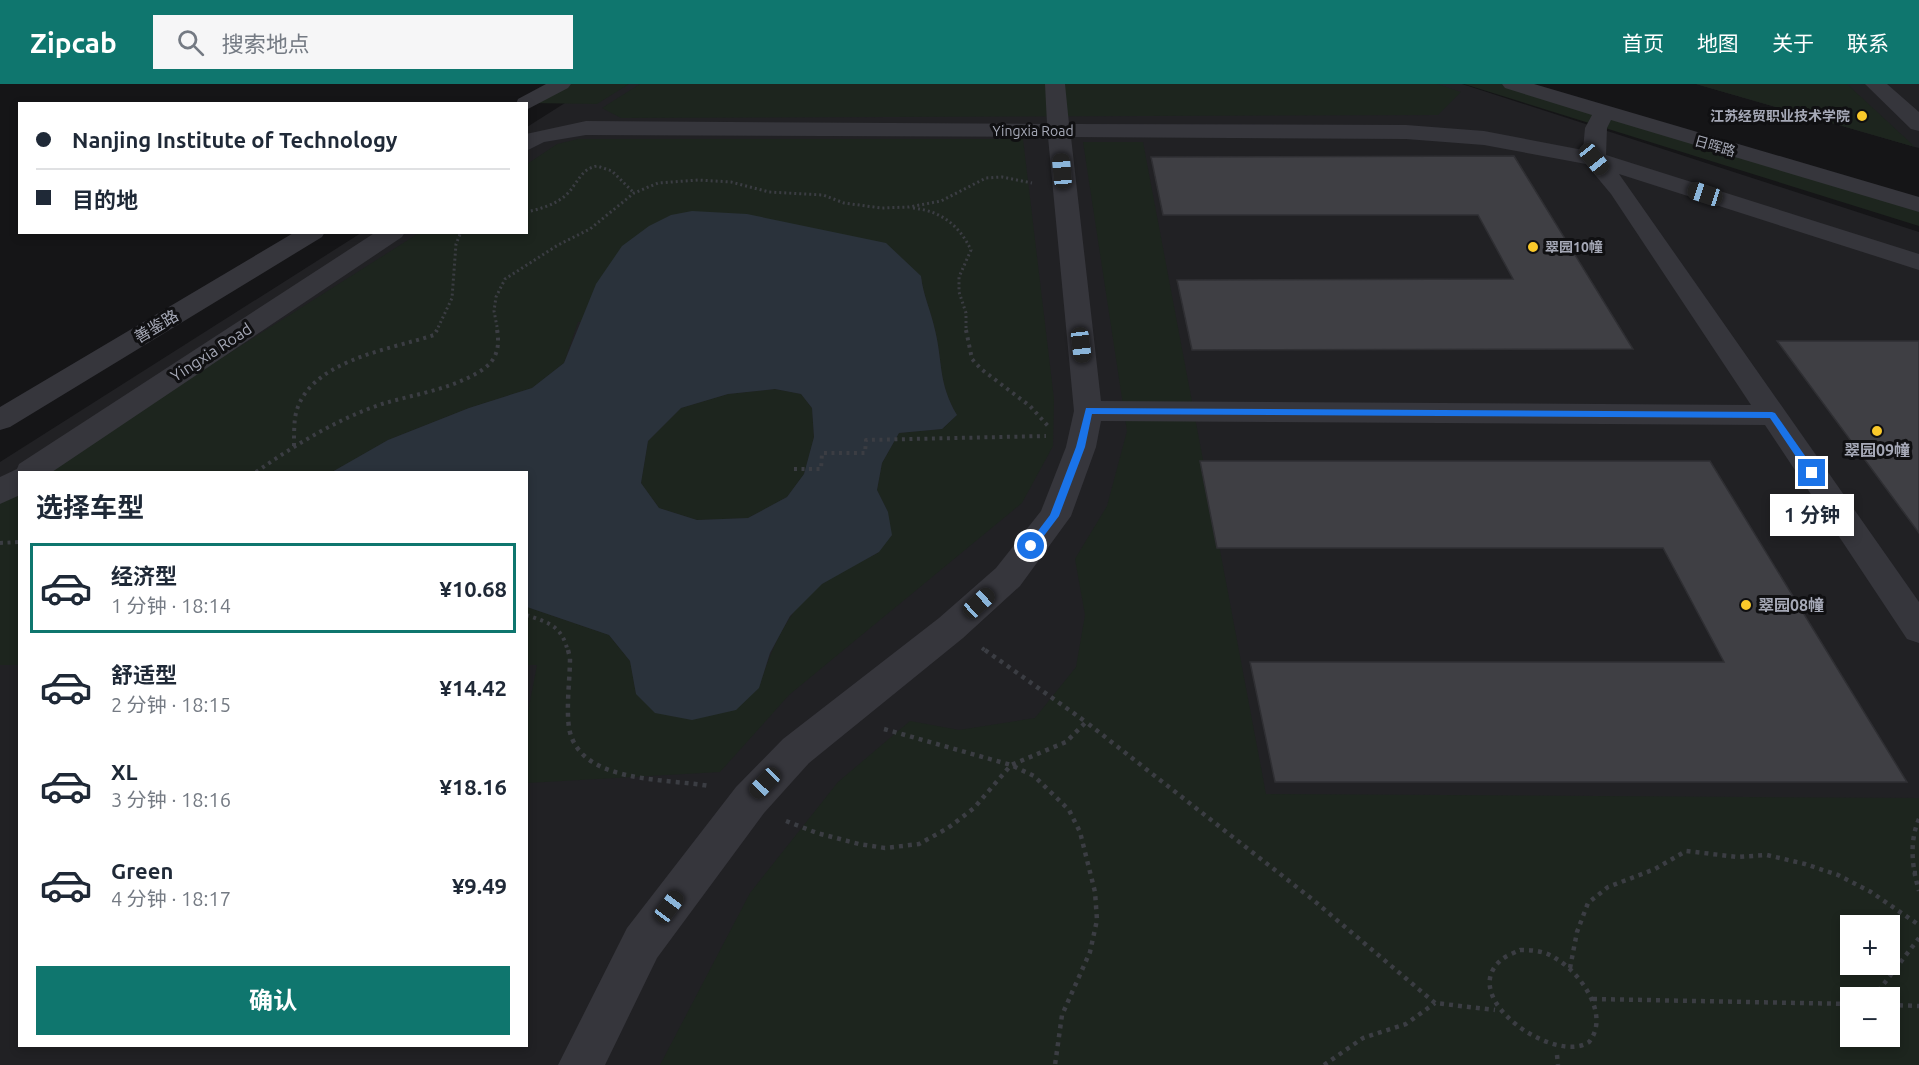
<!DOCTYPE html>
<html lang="zh">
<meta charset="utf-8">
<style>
body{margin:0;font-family:Ubuntu,"Noto Sans SC",sans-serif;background:#f6f6f7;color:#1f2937;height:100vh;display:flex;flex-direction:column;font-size:22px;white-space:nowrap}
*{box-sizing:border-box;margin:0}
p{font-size:20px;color:#747a83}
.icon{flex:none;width:33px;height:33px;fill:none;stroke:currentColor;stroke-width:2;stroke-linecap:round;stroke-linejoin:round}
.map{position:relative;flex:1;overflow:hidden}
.details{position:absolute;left:18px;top:387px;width:510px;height:576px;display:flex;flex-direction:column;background:#fff;border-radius:0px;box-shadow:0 3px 9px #0003}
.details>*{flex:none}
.banner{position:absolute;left:18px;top:18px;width:510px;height:132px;border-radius:0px;box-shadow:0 3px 9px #0003;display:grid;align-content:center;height:132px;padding:0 18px;background:#fff}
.controls{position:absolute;left:1840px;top:831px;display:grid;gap:12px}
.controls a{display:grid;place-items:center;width:60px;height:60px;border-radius:0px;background:#fff;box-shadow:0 3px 9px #0003;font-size:30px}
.end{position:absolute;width:27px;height:27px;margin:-14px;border:8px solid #1a73e8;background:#fff;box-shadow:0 0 0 3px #fff}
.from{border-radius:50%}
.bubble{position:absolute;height:42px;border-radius:0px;background:#fff;box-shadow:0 3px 9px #0003;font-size:20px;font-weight:700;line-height:42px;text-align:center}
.car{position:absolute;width:18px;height:36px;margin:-18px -9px;border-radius:8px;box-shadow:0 0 4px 2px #0007;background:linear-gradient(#222 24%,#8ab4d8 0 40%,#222 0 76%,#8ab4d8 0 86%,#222 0)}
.banner b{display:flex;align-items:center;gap:21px;height:57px;font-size:22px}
.banner b+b{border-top:2px solid #e0e1e3}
.banner i{width:15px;height:15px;background:#1f2937}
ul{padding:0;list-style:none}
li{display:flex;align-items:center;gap:18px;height:90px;margin:0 12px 9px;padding:0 6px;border:3px solid transparent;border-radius:0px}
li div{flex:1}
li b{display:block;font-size:22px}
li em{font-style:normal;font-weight:700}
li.current{border-color:#0f766e}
li>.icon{width:54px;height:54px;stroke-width:1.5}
h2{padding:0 18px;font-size:27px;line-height:72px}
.action{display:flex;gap:12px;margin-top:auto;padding:12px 18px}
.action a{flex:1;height:69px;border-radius:0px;background:#0f766e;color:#fff;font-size:24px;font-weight:700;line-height:69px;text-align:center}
header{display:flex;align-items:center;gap:36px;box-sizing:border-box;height:84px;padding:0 30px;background:#0f766e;color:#fff}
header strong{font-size:28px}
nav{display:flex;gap:33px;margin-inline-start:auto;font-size:21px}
.search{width:420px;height:54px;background:#f6f6f7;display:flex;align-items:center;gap:15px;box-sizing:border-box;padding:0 21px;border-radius:0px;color:#747a83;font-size:22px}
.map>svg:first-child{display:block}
</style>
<header>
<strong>Zipcab</strong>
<div class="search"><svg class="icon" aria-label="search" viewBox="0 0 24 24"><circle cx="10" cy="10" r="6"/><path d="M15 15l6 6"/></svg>搜索地点</div>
<nav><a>首页</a><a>地图</a><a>关于</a><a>联系</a></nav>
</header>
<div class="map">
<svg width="1919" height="981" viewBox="0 0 1919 981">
<rect width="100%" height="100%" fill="#151517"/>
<!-- built -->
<path fill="#212124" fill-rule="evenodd" d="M595,0h867l457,148v833h-1919v-603l361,-229 165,-1 1,-105zM20,388h506v574h-506zM1851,842h39v38h-39zM1851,914h39v38h-39z
M1696,0h223v64l-4,-1z"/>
<!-- green -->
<path fill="#1d251e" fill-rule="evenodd" d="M561,0h68l-32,20 -69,-1z
M640,0h797l24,8 -23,23 -817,3 -19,-10z
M1464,0h48l407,121v21z
M1696,0h151l68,63z
M578,55h445l31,260 -1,47 -31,57 -233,192 -69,77 -193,11v-66l10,-52h-10v-58l82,28 21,26 6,33 123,-6c12,-39 29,-80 64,-105 17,-12 38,-21 56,-31l9,-40 -11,-22 5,-27 17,-30 43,-4 15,-14c-19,-32 -14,-52 -22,-85 -4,-19 -12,-35 -14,-54l-343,46 -14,41 -32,25 -63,20 -81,32 -56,32h-290l377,-239 107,-1 1,-68 30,-20z
M1083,58h60l123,652 653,4v267h-1259l90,-172 88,-111 72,-61 49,9 76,-12 41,-51 9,-52 -10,-56 32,-53 20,-75zM1851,842h39v38h-39zM1851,914h39v38h-39z
M775,305l26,5 11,14 2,29 -10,37 -17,23 -39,21 -51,2 -38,-12 -18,-25 7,-42 33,-33 47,-14z
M19,406v175h-19v-161z"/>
<!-- water -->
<path fill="#2a323b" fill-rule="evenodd" d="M692,127l55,3 139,29 35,33c2,19 10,35 14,54 8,33 3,53 22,85l-15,14 -43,4 -17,30 -5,27 11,22 4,23 -13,17 -57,32 -32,32 -20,37 -11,35 -23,22 -44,10 -37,-7 -19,-19 -6,-33 -21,-26 -82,-28 -1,-135h-194l56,-32 81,-32 63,-20 32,-25 32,-79 26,-38 27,-20 22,-11zM775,305l26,5 11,14 2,29 -10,37 -17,23 -39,21 -51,2 -38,-12 -18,-25 7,-42 33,-33 47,-14z"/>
<!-- building -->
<path fill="#3f3f44" stroke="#2f2f33" stroke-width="1.5" d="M1514,72l119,193 -441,1 -15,-70 336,-1 -35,-64h-315l-12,-58z
M1777,257h142v192z
M1200,377h510l197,321h-632l-25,-120h474l-61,-114h-446z"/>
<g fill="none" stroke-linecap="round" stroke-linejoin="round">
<!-- path-far2 -->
<path stroke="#3b3d43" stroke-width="3" stroke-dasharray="2 3" stroke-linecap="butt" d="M913,124c28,3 46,17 58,42l-12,27v15l7,21v19
M526,128c14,-3 29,-7 40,-17 12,-11 14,-26 31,-29l15,5 22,22
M436,248l16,-34 4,-54 5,-12
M498,248l-4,-21 2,-14 9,-18 53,-34 32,-16 44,-36 24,-10 40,-3 33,2 38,10 54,3 21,8 37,5 28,-1 32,-6 45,-23 16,-1 30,6"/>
<!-- path-far1 -->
<path stroke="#3b3d43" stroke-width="4" stroke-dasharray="3 4.5" stroke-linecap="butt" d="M966,246l6,29 9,10 49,37 18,20
M294,362c0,-9 0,-19 1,-28 9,-57 94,-68 139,-83l3,-5
M794,385h27l1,-16h43l1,-13 180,-4
M256,388c39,-27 81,-53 126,-68 33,-10 71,-15 100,-34 15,-10 18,-23 15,-40
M0,459l20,-1
M526,531c24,8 36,11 42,37
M982,564l5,4"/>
<!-- path -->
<path stroke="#3b3d43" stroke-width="4.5" stroke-dasharray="4 5" stroke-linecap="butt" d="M568,566l2,8c0,22 -4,47 -1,70 10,56 96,50 140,58
M985,566l101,72
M884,645l127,36 23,11 35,34 11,22 15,60 2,28 -7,32 -28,63 -7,50
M1919,735c-10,23 -7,48 0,72
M786,737l31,12 42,11 26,4 34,-4 29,-16 26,-20 37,-43 55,-23 20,-20 226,177 123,104 60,7
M1913,789h6
M1520,866c12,0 25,1 35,8 25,14 56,57 34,84 -34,23 -131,-43 -89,-81 5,-5 14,-8 20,-11z
M1570,884l7,-36 11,-29 20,-16 47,-18 31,-18 52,6 29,-2 38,9 33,11 33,17 48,33
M1873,914l46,-60
M1593,915l258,5
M1890,921l29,1
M1557,971l1,10
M1324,981l39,-27 43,-14 29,-21"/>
<!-- minor -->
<path fill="#36363c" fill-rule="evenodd" d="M546,0h25l-3,4 -42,22v-6h-10l2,-5z
M1045,0h20l4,40 337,1 78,6 99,19 2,-22 7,-13 -87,-27 -3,-4h32l385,113v15l-308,-92 -4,8 -1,27 313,99v16l-300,-96 300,428v41l-12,-4 -142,-214 -664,-4 -5,26 -25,69 -51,70 -57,52 -154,125 -45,50 -107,145 -52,107h-47l69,-137 109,-141 47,-48 156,-121 57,-50 45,-57 25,-64 8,-36 -26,-274 -462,-2 -42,7 -18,9v-17l60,-13 461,3zM1071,53l335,2 78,6 102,19 25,30 140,211 -650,-4z
M1865,0h22l32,28v19l-8,-2z
M295,148h30l-3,5 -312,190 -10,3v-23z
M376,148h29l-3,5 -350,235h-32v23l-20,9v-27l17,-8 2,-5z"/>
</g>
<!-- route -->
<path fill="#1a73e8" d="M1086,324l686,4 3,1 42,60 -2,3h-6l-39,-58 -678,-4 -7,33 -26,69 -25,33h-6v-5l22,-29 26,-68z"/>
<!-- markers -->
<g fill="#fac92a" stroke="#101012" stroke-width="2">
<circle cx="1862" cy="32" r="6"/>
<circle cx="1533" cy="163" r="6"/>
<circle cx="1877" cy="347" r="6"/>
<circle cx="1746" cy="521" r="6"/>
</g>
<g text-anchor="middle" stroke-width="6" stroke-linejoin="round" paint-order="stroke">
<!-- far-poi labels -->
<g font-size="14" font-weight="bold" fill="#a6a9b7" stroke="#101012" text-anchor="end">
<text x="1850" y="37">江苏经贸职业技术学院</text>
<text x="1545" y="168" text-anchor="start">翠园10幢</text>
</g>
<!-- far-street labels -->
<g font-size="14" fill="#a6a9b7" stroke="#101012">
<text x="1033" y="52">Yingxia Road</text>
<text transform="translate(1715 62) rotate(16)" y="5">日晖路</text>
</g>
<!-- street labels -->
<g font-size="16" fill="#a6a9b7" stroke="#101012">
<text transform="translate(156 242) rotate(-31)" y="6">善鉴路</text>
<text transform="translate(211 268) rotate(-33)" y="6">Yingxia Road</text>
</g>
<!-- poi labels -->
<g font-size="16" font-weight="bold" fill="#a6a9b7" stroke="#101012">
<text x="1877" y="372">翠园09幢</text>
<text x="1758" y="527" text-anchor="start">翠园08幢</text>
</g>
</g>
</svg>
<div class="controls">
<a>+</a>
<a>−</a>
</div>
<i class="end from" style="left:1031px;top:462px"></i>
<i class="end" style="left:1812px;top:389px"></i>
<div class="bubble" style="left:1770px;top:410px;width:84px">1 分钟</div>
<i class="car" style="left:1594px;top:75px;rotate:141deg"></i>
<i class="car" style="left:1062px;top:87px;rotate:355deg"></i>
<i class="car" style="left:1705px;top:110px;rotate:288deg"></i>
<i class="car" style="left:1081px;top:261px;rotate:173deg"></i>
<i class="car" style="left:979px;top:519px;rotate:48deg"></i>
<i class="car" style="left:765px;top:699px;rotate:224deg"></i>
<i class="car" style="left:669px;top:823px;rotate:37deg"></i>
<div class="banner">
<b><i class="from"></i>Nanjing Institute of Technology</b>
<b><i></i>目的地</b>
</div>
<section class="details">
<h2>选择车型</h2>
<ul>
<li class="current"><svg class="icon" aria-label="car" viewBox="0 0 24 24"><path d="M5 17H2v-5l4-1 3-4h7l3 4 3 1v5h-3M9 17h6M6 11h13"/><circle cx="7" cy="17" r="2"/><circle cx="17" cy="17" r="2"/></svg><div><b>经济型</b><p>1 分钟 · 18:14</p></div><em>¥10.68</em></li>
<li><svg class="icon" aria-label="car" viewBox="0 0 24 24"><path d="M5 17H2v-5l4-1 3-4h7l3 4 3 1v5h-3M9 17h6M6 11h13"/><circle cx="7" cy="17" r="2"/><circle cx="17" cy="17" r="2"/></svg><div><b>舒适型</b><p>2 分钟 · 18:15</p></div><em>¥14.42</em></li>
<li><svg class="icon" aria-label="car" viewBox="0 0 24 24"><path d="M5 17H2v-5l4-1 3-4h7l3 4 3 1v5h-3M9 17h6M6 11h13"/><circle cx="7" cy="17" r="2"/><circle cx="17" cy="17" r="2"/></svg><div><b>XL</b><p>3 分钟 · 18:16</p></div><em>¥18.16</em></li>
<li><svg class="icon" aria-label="car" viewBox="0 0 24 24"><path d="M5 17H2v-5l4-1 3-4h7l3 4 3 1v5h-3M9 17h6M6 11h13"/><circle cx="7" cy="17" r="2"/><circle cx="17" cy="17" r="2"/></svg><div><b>Green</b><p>4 分钟 · 18:17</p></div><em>¥9.49</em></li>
</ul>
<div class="action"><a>确认</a></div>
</section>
</div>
